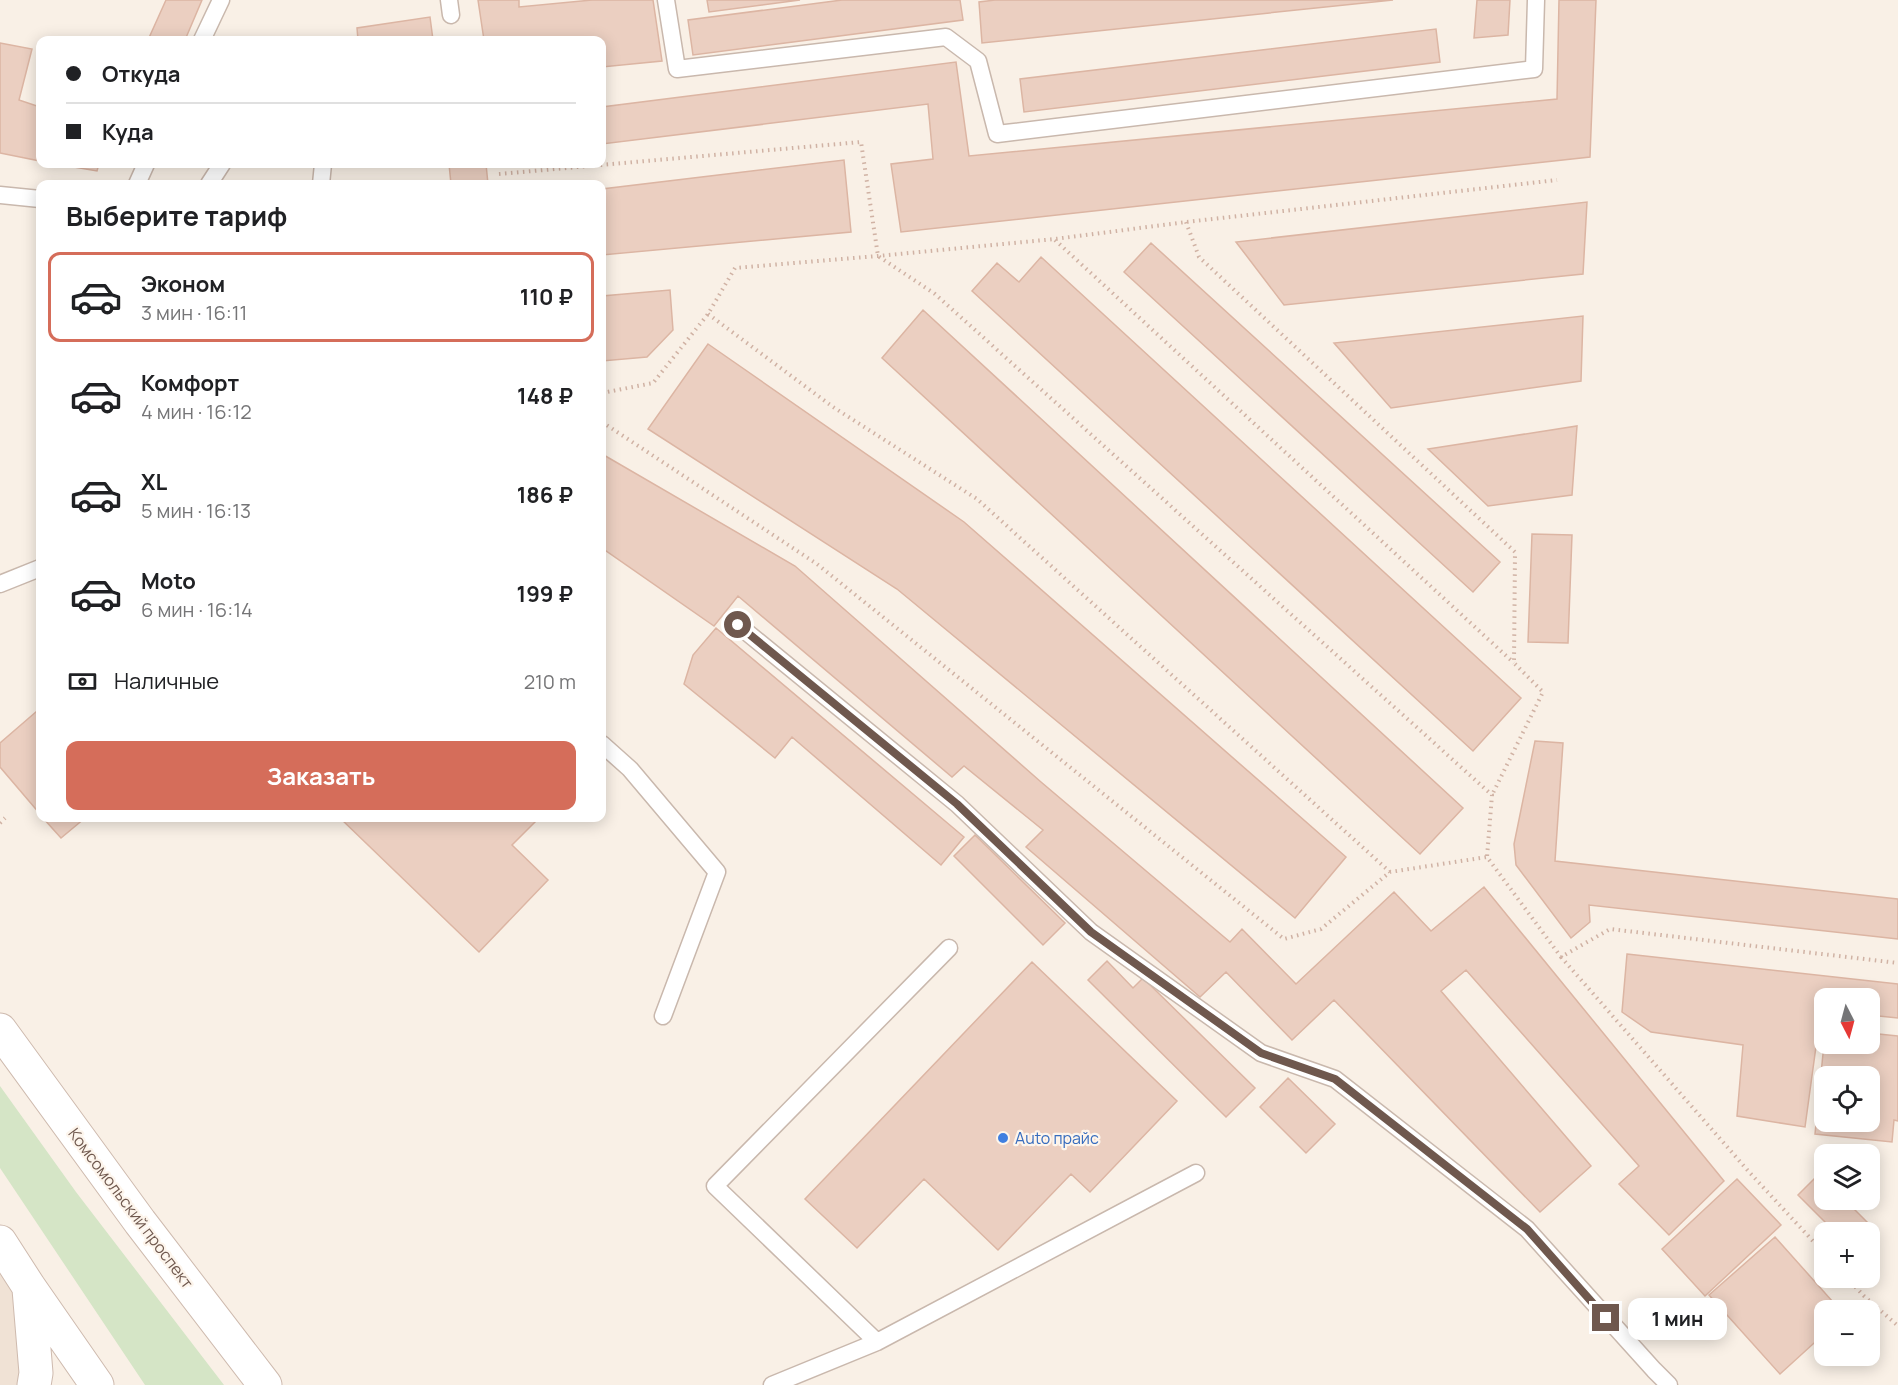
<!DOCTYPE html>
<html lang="ru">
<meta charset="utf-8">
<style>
body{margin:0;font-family:Manrope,sans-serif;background:#f6f6f6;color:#202124;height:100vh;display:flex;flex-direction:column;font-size:22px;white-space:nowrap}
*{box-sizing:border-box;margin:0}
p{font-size:20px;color:#757577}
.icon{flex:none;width:33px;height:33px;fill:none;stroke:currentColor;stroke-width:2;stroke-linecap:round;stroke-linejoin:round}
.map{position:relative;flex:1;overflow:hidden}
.sheet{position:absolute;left:36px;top:180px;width:570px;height:642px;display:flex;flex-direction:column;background:#fff;border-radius:12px;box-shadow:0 3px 15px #0003}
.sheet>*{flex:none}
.top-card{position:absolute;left:36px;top:36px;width:570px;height:132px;border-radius:12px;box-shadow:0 3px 15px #0003;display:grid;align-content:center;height:132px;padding:0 30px;background:#fff}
.needle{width:39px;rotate:174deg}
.fabs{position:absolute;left:1814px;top:988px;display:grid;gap:12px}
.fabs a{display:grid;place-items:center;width:66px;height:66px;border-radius:12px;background:#fff;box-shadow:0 3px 15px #0003;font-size:30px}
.end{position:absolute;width:27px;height:27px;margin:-14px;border:8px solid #6f584e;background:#fff;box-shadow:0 0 0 3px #fff}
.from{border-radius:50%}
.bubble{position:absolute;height:42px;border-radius:12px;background:#fff;box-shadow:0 3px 15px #0003;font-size:20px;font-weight:700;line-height:42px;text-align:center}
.top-card b{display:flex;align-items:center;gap:21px;height:57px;font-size:22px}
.top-card b+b{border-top:2px solid #e0e0e0}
.top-card i{width:15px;height:15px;background:#202124}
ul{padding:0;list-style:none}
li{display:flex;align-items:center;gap:18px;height:90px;margin:0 12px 9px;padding:0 18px;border:3px solid transparent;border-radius:12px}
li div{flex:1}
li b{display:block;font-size:22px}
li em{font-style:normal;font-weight:700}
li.selected{border-color:#d56d5a}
li>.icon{width:54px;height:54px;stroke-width:1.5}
h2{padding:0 30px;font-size:27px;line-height:72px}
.pay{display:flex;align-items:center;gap:15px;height:66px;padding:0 30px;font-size:22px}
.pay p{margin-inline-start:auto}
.button{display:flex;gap:12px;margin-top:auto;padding:12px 30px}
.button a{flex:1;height:69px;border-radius:12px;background:#d56d5a;color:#fff;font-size:24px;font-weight:700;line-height:69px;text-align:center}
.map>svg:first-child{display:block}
</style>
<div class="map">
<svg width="1898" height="1385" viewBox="0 0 1898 1385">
<rect width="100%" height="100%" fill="#f9f0e6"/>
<!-- residential -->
<path fill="#f0e2d5" d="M0,1242l29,45 5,98h-34z"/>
<!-- green -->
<path fill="#d5e5c6" d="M0,1086l76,106 148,193h-79l-145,-217z"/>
<!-- building -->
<path fill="#ebcfc1" stroke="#dcb5a3" stroke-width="1.5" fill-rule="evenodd" d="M166,0h36l-17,40h-37z
M478,0h41v7l73,-7h61l9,61 -60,6v-27h-118z
M707,0h93l-91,12z
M842,0h118l3,20 -270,35 -5,-35z
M995,0h398l-411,43 -3,-41z
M1477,0h33l-2,35 -34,3z
M1559,0h37l-6,157 -689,75 -10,-68 42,-5 -5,-55 -326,40v-37l354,-45 13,94 588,-57z
M430,17l3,23h-75l-1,-12z
M1436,29l4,33 -416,50 -4,-33z
M0,43l32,6 -13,51 21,7v54l-40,-8z
M844,160l7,72 -249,23v-66z
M56,164h43l-2,7z
M449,164h37l2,20h-37z
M1587,202l-4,72 -299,31 -48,-63z
M1151,243l349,319 -27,30 -349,-320z
M1041,257l480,441 -48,53 -501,-460 25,-28 22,19z
M670,290l3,40 -26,27 -45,4v-65z
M923,310l540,498 -43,46 -538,-496z
M1583,316l-2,65 -190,27 -57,-65z
M708,344l256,178 382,335 -51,61 -398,-329 -249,-160z
M1577,426l-5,69 -84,11 -60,-57z
M602,454l193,112 246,216 189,160 12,-13 54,55 98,-92 37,39 53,-44 240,294 -55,54 -50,-51 20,-18 -173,-196 -25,21 150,175 -51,46 -206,-212 -42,40 -66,-68 -26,25 -174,-150 17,-17 -79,-64 -12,11 -214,-181 -24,30 -112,-78v-36l2,-3 -2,-2z
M1532,534l40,1 -4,108 -40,-1z
M716,628l248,209 -23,28 -149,-128 -17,21 -91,-74 9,-29z
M37,711l3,4v99l-40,-47v-24z
M1535,741l28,2 -8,118 343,38v40l-309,-34 1,17 -19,16 -55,-73 -2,-21z
M43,818h42l-24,20z
M340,818h199l-27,27 36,35 -69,72z
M975,835l90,88 -22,22 -89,-89z
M1627,954l271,30v34l-29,-3v-16h-45v11h-3l-16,117 -68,-11 6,-71 -92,-13 -29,-20z
M1107,961l26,27 10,-10 112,110 -29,29 -138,-137z
M1032,962l145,139 -87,91 -19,-18 -73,76 -74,-71 -67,69 -52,-49z
M1869,1033l29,3v85l-4,-1 -2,22 -77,-8 9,-90h45zM1824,1077h45v45h-45z
M1288,1078l47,46 -29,29 -46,-46z
M1819,1174l5,5v21h21l32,32 -8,9v-8h-33l-38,-38z
M1737,1179l44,46 -76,71 -43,-47z
M1775,1237l66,74h-17v23l-44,40 -71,-79z"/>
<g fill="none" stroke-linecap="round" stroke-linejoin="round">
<defs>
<path id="lane" d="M449,0l2,15
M666,0l11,69 269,-32 32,24 19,73 537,-65 2,-69
M202,40l19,-40
M137,184l9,-20
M209,184l13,-20
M321,184l2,-20
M0,195l40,4
M0,584l40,-16
M738,625l219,179 134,128 170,121 74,26 192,150 127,141 15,15
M602,744l28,25 87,103 -54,144
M877,1342l-162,-156 234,-238
M772,1385l105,-43 319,-169"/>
<path id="secondary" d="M0,1030l140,192 125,163
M0,1242l29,45 68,98
M29,1289l7,84 -2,12"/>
</defs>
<!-- lane casing -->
<use href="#lane" stroke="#c9b8ad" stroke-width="19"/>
<!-- secondary casing -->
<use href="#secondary" stroke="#cebaae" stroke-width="35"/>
<!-- path -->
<path stroke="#d0b2a4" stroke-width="4" stroke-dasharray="1.5 4.5" stroke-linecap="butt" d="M499,174l362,-32 17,114 57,38 557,501 -5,62 74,100 49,-28 288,34
M1186,222l13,35 316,295 -1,111 29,29 -51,103
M1055,240l459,423
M708,314l125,93 144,92 413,373
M602,393l51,-10 55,-69 27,-46 143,-12 177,-17 131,-17 371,-42
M602,422l215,142 467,375 37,-10 69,-57 97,-15
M0,823l5,-5
M1561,957l189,216 74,80
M1847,1278l17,18 34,30"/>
<!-- lane -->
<use href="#lane" stroke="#fff" stroke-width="16"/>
<!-- secondary -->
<use href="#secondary" stroke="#fff" stroke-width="33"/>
</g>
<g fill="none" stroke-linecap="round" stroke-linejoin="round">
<!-- route -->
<path stroke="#6f584e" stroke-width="8" d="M738,625l219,179 134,128 170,121 74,26 192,150 79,89"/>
</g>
<!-- markers -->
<circle fill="#3f7fe0" stroke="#fdf5ec" stroke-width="2" cx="1003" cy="1138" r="6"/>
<g text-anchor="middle" stroke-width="4.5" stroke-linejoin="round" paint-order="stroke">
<!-- shop labels -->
<g font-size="16" fill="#366cbe" stroke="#fdf5ec" text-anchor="start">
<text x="1015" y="1144">Auto прайс</text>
</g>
<!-- street labels -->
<g font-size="16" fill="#6f584e" stroke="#fdf5ec">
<text transform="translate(131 1208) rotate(53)" y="6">Комсомольский проспект</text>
</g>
</g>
</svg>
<div class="fabs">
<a><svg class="needle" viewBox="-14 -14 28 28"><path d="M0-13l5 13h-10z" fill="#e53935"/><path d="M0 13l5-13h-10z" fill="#757577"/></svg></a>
<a><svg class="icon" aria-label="locate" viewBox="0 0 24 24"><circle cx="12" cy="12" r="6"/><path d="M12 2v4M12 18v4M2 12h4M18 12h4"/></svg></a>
<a><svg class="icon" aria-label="layers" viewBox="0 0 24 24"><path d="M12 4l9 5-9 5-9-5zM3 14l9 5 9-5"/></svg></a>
<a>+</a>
<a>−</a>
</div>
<i class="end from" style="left:738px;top:625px"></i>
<i class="end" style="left:1606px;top:1318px"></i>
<div class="bubble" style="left:1628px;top:1298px;width:99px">1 мин</div>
<div class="top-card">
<b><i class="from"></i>Откуда</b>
<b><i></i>Куда</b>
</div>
<section class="sheet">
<h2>Выберите тариф</h2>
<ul>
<li class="selected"><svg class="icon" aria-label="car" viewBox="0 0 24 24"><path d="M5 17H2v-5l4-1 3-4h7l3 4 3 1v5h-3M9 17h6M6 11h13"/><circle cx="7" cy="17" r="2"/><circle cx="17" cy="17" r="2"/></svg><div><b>Эконом</b><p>3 мин · 16:11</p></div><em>110 ₽</em></li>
<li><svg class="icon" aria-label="car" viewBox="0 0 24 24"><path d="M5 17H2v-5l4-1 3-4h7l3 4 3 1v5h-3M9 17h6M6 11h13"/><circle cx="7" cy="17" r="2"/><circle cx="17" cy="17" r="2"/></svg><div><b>Комфорт</b><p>4 мин · 16:12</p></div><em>148 ₽</em></li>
<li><svg class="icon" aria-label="car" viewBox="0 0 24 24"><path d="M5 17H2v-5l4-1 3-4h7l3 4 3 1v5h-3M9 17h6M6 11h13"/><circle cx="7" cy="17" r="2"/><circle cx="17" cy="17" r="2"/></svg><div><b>XL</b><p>5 мин · 16:13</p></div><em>186 ₽</em></li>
<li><svg class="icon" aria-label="car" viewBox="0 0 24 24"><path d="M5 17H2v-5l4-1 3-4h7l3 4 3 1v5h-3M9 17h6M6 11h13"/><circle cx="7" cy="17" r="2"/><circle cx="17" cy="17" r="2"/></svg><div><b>Moto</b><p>6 мин · 16:14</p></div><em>199 ₽</em></li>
</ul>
<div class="pay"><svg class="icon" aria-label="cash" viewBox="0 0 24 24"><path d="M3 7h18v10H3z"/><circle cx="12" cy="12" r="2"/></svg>Наличные<p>210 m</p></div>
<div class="button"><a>Заказать</a></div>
</section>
</div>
